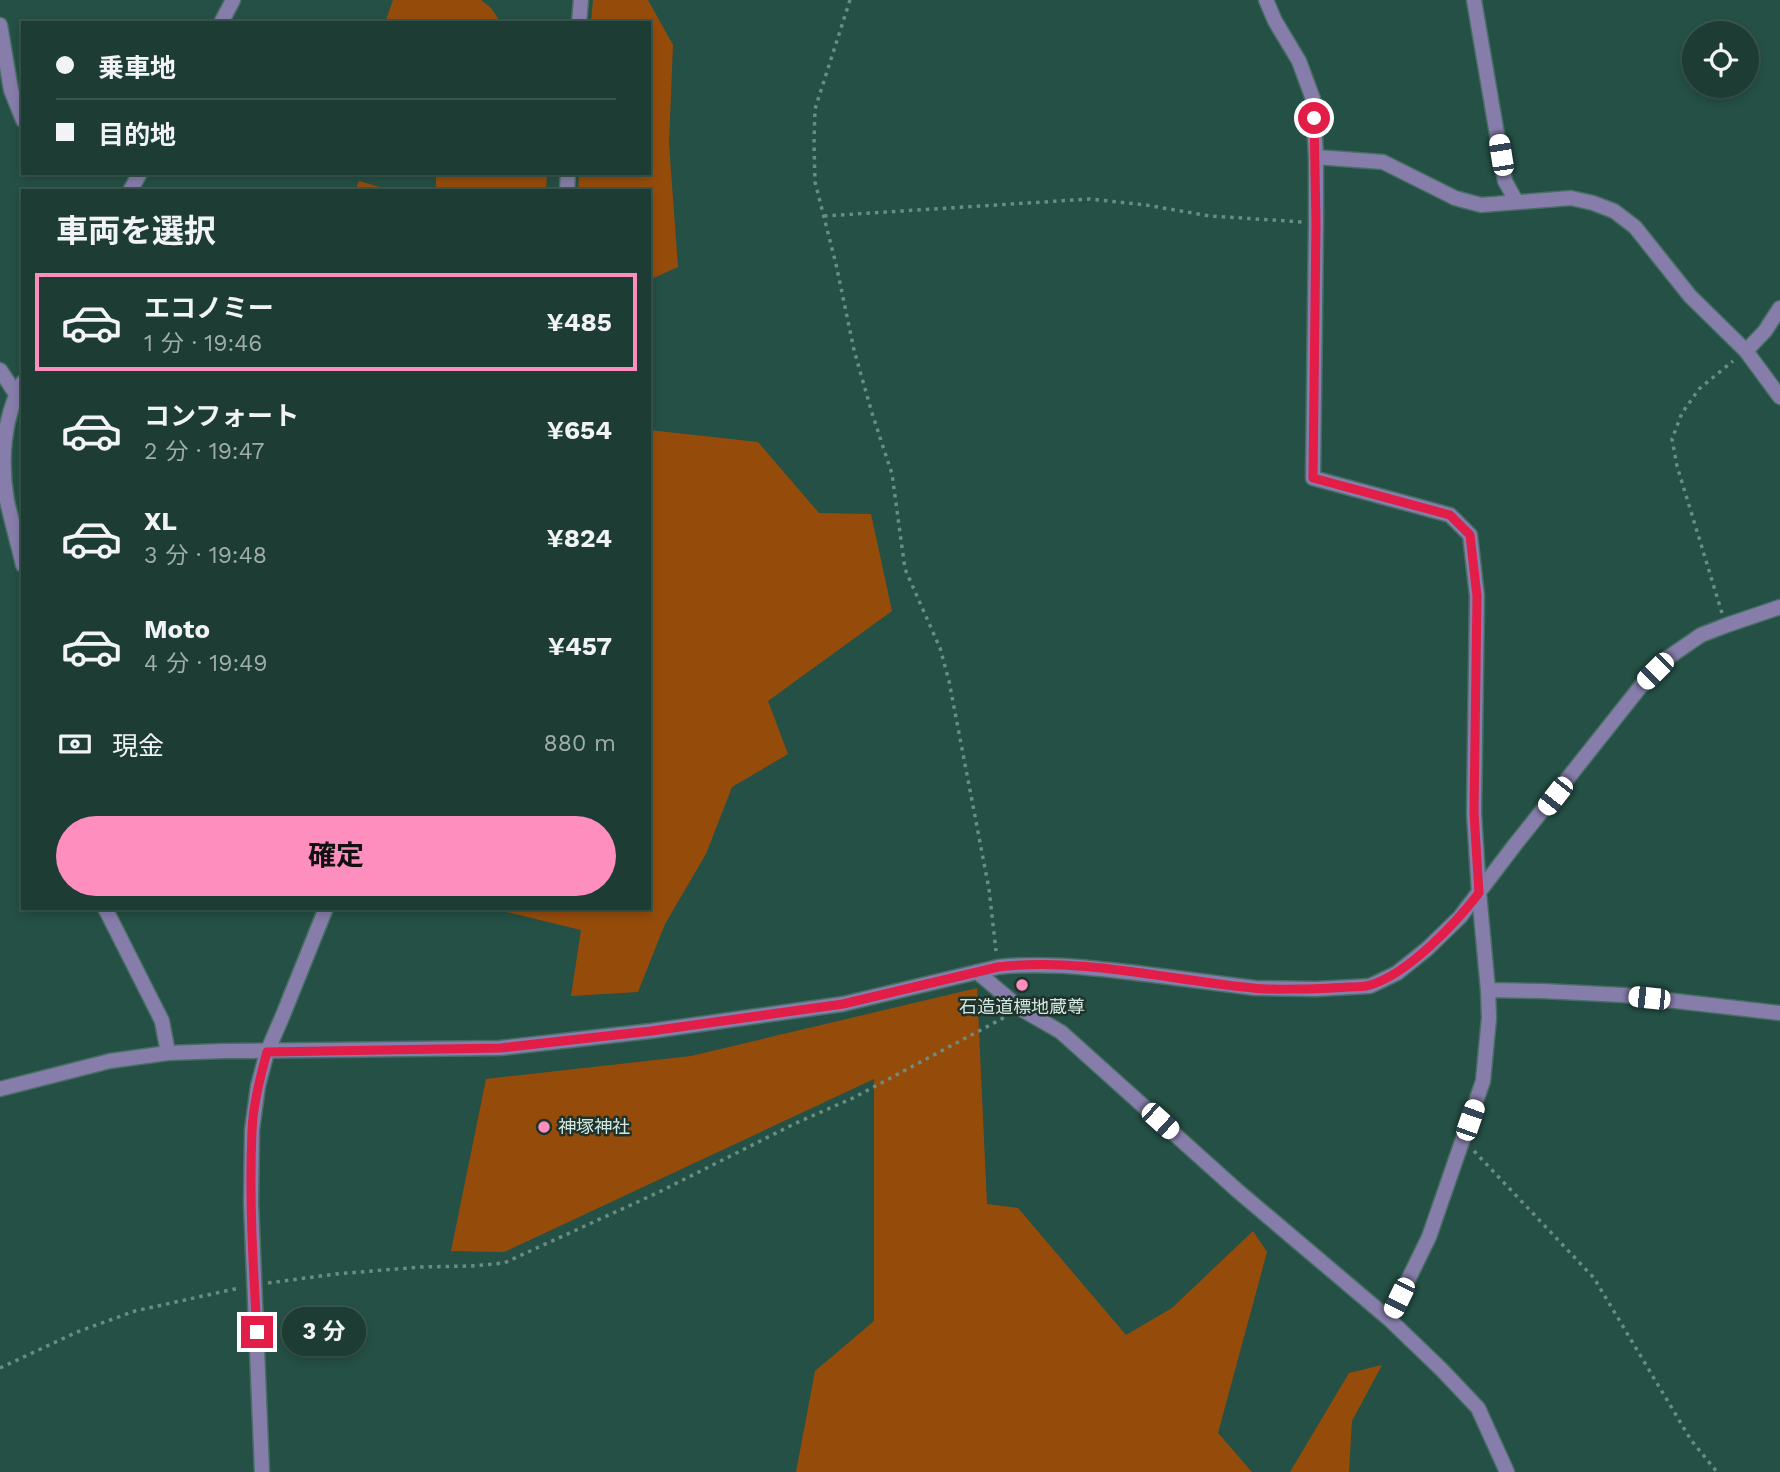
<!DOCTYPE html>
<html lang="ja">
<meta charset="utf-8">
<style>
body{margin:0;font-family:"Work Sans","Noto Sans JP",sans-serif;background:#25433c;color:#f1f3f6;height:100vh;display:flex;flex-direction:column;font-size:26px;white-space:nowrap}
*{box-sizing:border-box;margin:0}
p{font-size:23px;color:#a0adac}
.icon{flex:none;width:38px;height:38px;fill:none;stroke:currentColor;stroke-width:2;stroke-linecap:round;stroke-linejoin:round}
.map{position:relative;flex:1;overflow:hidden}
.drawer{position:absolute;left:21px;top:189px;width:630px;height:721px;display:flex;flex-direction:column;background:#1c3c34;border-radius:0px;box-shadow:0 4px 10px #0003,0 0 0 2px #3a564f}
.drawer>*{flex:none}
.top-card{position:absolute;left:21px;top:21px;width:630px;height:154px;border-radius:0px;box-shadow:0 4px 10px #0003,0 0 0 2px #3a564f;display:grid;align-content:center;height:154px;padding:0 35px;background:#1c3c34}
.tools{position:absolute;left:1682px;top:21px;display:grid;gap:14px}
.tools a{display:grid;place-items:center;width:77px;height:77px;border-radius:50%;background:#1c3c34;box-shadow:0 4px 10px #0003,0 0 0 2px #3a564f;font-size:35px}
.end{position:absolute;width:32px;height:32px;margin:-16px;border:9px solid #e11d48;background:#fff;box-shadow:0 0 0 4px #fff}
.from{border-radius:50%}
.bubble{position:absolute;height:49px;border-radius:24px;background:#1c3c34;box-shadow:0 4px 10px #0003,0 0 0 2px #3a564f;font-size:23px;font-weight:700;line-height:49px;text-align:center}
.car{position:absolute;width:21px;height:42px;margin:-21px -10px;border-radius:9px;box-shadow:0 0 5px 2px #0007;background:linear-gradient(#fff 24%,#345 0 40%,#fff 0 76%,#345 0 86%,#fff 0)}
.top-card b{display:flex;align-items:center;gap:24px;height:66px;font-size:26px}
.top-card b+b{border-top:2px solid #3a564f}
.top-card i{width:18px;height:18px;background:#f1f3f6}
ul{padding:0;list-style:none}
li{display:flex;align-items:center;gap:21px;height:98px;margin:0 14px 10px;padding:0 21px;border:4px solid transparent;border-radius:0px}
li div{flex:1}
li b{display:block;font-size:26px}
li em{font-style:normal;font-weight:700}
li.active{border-color:#fe8ebe}
li>.icon{width:63px;height:63px;stroke-width:1.5}
h2{padding:0 35px;font-size:32px;line-height:84px}
.pay{display:flex;align-items:center;gap:18px;height:77px;padding:0 35px;font-size:26px}
.pay p{margin-inline-start:auto}
.action{display:flex;gap:14px;margin-top:auto;padding:14px 35px}
.action a{flex:1;height:80px;border-radius:42px;background:#fe8ebe;color:#111;font-size:28px;font-weight:700;line-height:80px;text-align:center}
.map>svg:first-child{display:block}
</style>
<div class="map">
<svg width="1780" height="1472" viewBox="0 0 1780 1472">
<rect width="100%" height="100%" fill="#255045"/>
<!-- green -->
<path fill="#954c0b" d="M393,0h88l10,8 10,15h-116z
M593,0h55l25,45 -4,99 9,123 -29,13v-89h-71l1,-18h70v-150h-58z
M436,173h111l-1,18h-110z
M359,181l35,10h-39z
M649,430l109,12 61,71 52,1 21,97 -124,90 20,53 -56,33 -26,67 -41,70 -27,68 -67,4 10,-66 -91,-22h159z
M977,988l10,216 31,4 108,127 46,-27 81,-77 14,21 -49,181 34,39h-456l19,-101 59,-50v-242l-370,173 -53,-1 35,-172 205,-23z
M1382,1365l-30,56 -3,51h-59l59,-99z"/>
<g fill="none" stroke-linecap="round" stroke-linejoin="round">
<defs>
<path id="minor" d="M1266,0l9,21 24,40 14,38 3,58v66l-3,255 137,37 20,20 7,61 -3,217 5,80 9,97 1,28 -6,63 -54,156 -40,82
M1474,0l31,181 11,20
M221,23l12,-23
M0,25l11,65 12,30
M1316,157l67,5 72,36 26,7 90,-7 22,5 21,8 21,16 55,69 56,55 34,46
M130,191l10,-18
M1746,351l19,-20 15,-23
M0,370l16,24
M23,382c-20,34 -23,80 -16,119 5,21 11,43 16,64
M105,908l57,113 6,32
M977,972l44,37 40,23 178,160 150,127 53,51 36,38 29,64
M1137,973l118,15 61,1 54,-3 27,-13 30,-24 33,-32 54,-71 127,-160 28,-29 32,-22 26,-10 53,-18
M1488,990l54,1 81,4 157,18"/>
<path id="tertiary" d="M579,23l2,-23
M567,191l1,-18
M0,1089l110,-28 58,-8 56,-2 276,-3 151,-17 192,-27 155,-37c47,-5 92,1 139,6
M262,1472l-11,-269 1,-73 6,-44 9,-34 16,-37 43,-107"/>
</defs>
<!-- minor casing -->
<use href="#minor" stroke="#476e64" stroke-width="17"/>
<!-- tertiary casing -->
<use href="#tertiary" stroke="#476e64" stroke-width="17"/>
<!-- path -->
<path stroke="#6a8d83" stroke-width="3.5" stroke-dasharray="3.5 5" stroke-linecap="butt" d="M850,0l-35,109 -1,34 1,39 21,82 18,86 18,63 20,61 13,95 35,79 9,33 40,208 7,62
M824,216l266,-17 56,6 64,11 93,6
M1722,613l-45,-147 -5,-27 10,-26 17,-24 34,-28
M1474,1151l120,127 97,162 26,32
M268,1283l68,-9 85,-7 50,-1 33,-3 153,-70 139,-70 57,-25 154,-82
M0,1368l77,-36 58,-21 104,-23"/>
<!-- minor -->
<use href="#minor" stroke="#877dab" stroke-width="14"/>
<!-- tertiary -->
<use href="#tertiary" stroke="#877dab" stroke-width="14"/>
</g>
<g fill="none" stroke-linecap="round" stroke-linejoin="round">
<!-- route -->
<path stroke="#e11d48" stroke-width="9" d="M257,1332c-4,-67 -8,-134 -5,-201 1,-26 8,-53 15,-79l233,-4 151,-17 192,-27 155,-37c84,-10 171,13 255,21 16,2 32,1 48,1 16,0 32,-1 48,-2 7,0 15,0 21,-2 38,-11 85,-61 109,-92l-5,-80 3,-217 -7,-61 -20,-20 -137,-37 3,-255 -2,-105"/>
</g>
<!-- markers -->
<g fill="#fe8ebe" stroke="#1f322c" stroke-width="2.5">
<circle cx="1022" cy="985" r="7"/>
<circle cx="544" cy="1127" r="7"/>
</g>
<g text-anchor="middle" stroke-width="5" stroke-linejoin="round" paint-order="stroke">
<!-- poi labels -->
<g font-size="18" fill="#d1e8e0" stroke="#1f322c">
<text x="1022" y="1013">石造道標地蔵尊</text>
<text x="558" y="1133" text-anchor="start">神塚神社</text>
</g>
</g>
</svg>
<div class="tools">
<a><svg class="icon" aria-label="locate" viewBox="0 0 24 24"><circle cx="12" cy="12" r="6"/><path d="M12 2v4M12 18v4M2 12h4M18 12h4"/></svg></a>
</div>
<i class="end from" style="left:1314px;top:118px"></i>
<i class="end" style="left:257px;top:1332px"></i>
<div class="bubble" style="left:282px;top:1307px;width:84px">3 分</div>
<i class="car" style="left:1501px;top:155px;rotate:351deg"></i>
<i class="car" style="left:1655px;top:671px;rotate:225deg"></i>
<i class="car" style="left:1555px;top:796px;rotate:218deg"></i>
<i class="car" style="left:1649px;top:998px;rotate:276deg"></i>
<i class="car" style="left:1470px;top:1120px;rotate:19deg"></i>
<i class="car" style="left:1160px;top:1121px;rotate:132deg"></i>
<i class="car" style="left:1399px;top:1298px;rotate:206deg"></i>
<div class="top-card">
<b><i class="from"></i>乗車地</b>
<b><i></i>目的地</b>
</div>
<section class="drawer">
<h2>車両を選択</h2>
<ul>
<li class="active"><svg class="icon" aria-label="car" viewBox="0 0 24 24"><path d="M5 17H2v-5l4-1 3-4h7l3 4 3 1v5h-3M9 17h6M6 11h13"/><circle cx="7" cy="17" r="2"/><circle cx="17" cy="17" r="2"/></svg><div><b>エコノミー</b><p>1 分 · 19:46</p></div><em>¥485</em></li>
<li><svg class="icon" aria-label="car" viewBox="0 0 24 24"><path d="M5 17H2v-5l4-1 3-4h7l3 4 3 1v5h-3M9 17h6M6 11h13"/><circle cx="7" cy="17" r="2"/><circle cx="17" cy="17" r="2"/></svg><div><b>コンフォート</b><p>2 分 · 19:47</p></div><em>¥654</em></li>
<li><svg class="icon" aria-label="car" viewBox="0 0 24 24"><path d="M5 17H2v-5l4-1 3-4h7l3 4 3 1v5h-3M9 17h6M6 11h13"/><circle cx="7" cy="17" r="2"/><circle cx="17" cy="17" r="2"/></svg><div><b>XL</b><p>3 分 · 19:48</p></div><em>¥824</em></li>
<li><svg class="icon" aria-label="car" viewBox="0 0 24 24"><path d="M5 17H2v-5l4-1 3-4h7l3 4 3 1v5h-3M9 17h6M6 11h13"/><circle cx="7" cy="17" r="2"/><circle cx="17" cy="17" r="2"/></svg><div><b>Moto</b><p>4 分 · 19:49</p></div><em>¥457</em></li>
</ul>
<div class="pay"><svg class="icon" aria-label="cash" viewBox="0 0 24 24"><path d="M3 7h18v10H3z"/><circle cx="12" cy="12" r="2"/></svg>現金<p>880 m</p></div>
<div class="action"><a>確定</a></div>
</section>
</div>
